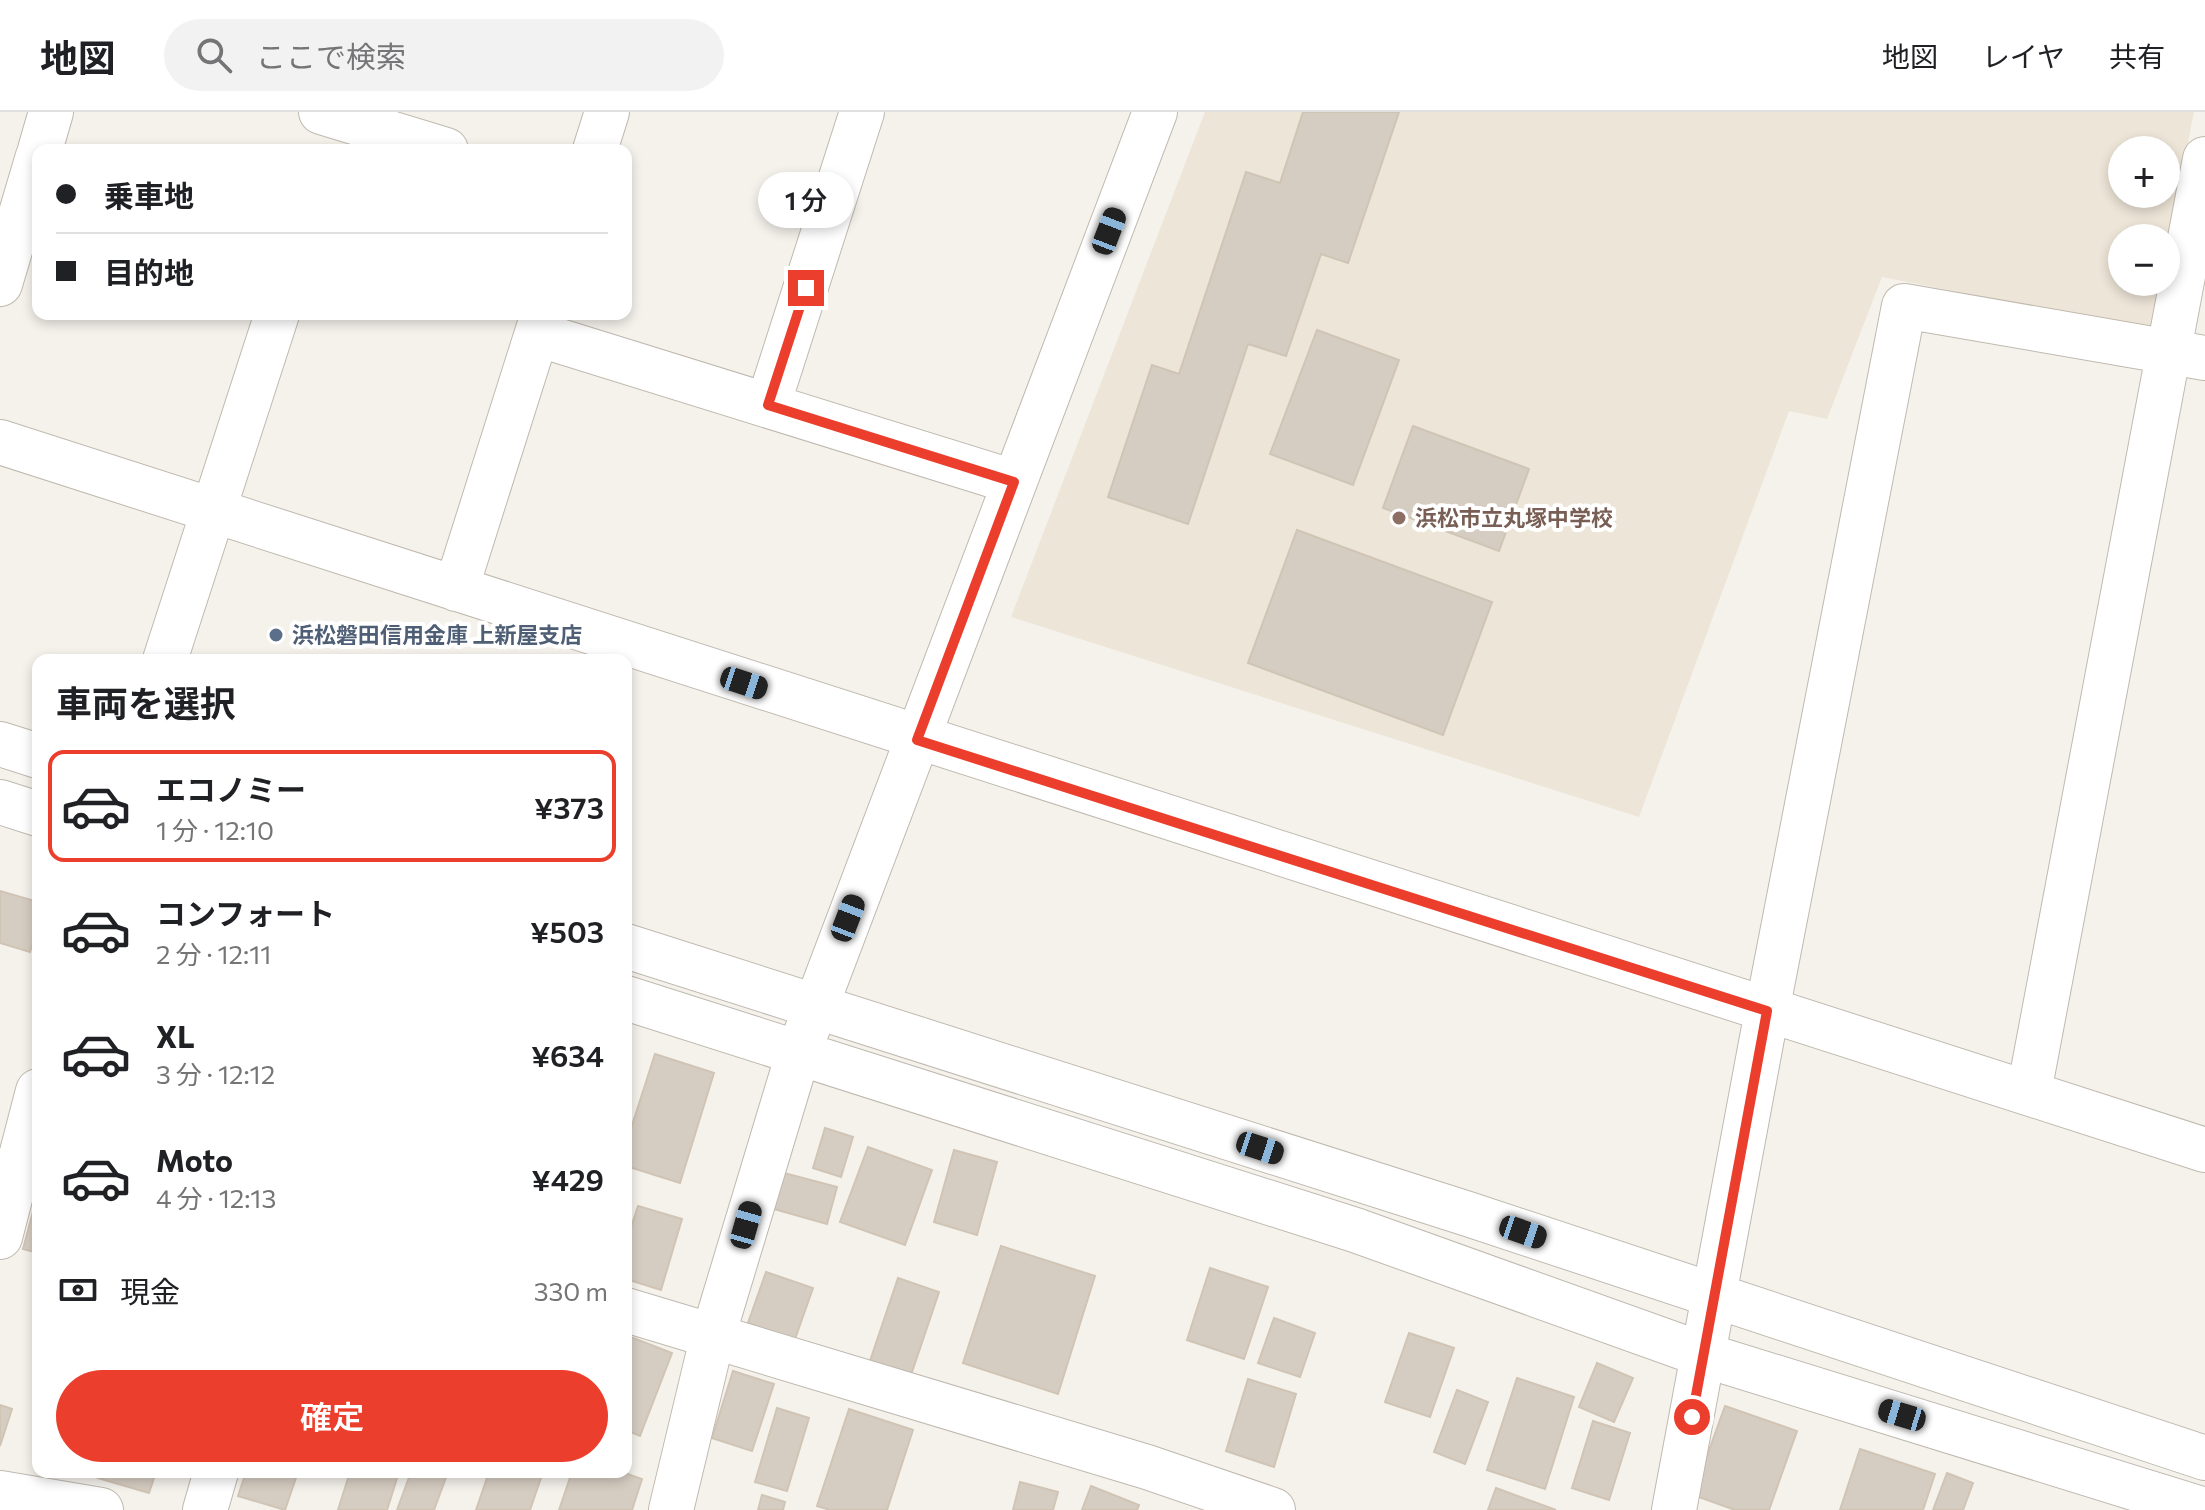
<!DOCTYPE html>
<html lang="ja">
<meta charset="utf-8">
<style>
body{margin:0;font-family:Commissioner,"Noto Sans JP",sans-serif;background:#f2f2f2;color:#202124;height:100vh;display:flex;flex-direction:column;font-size:30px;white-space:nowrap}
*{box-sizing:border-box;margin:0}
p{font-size:26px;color:#757577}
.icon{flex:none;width:44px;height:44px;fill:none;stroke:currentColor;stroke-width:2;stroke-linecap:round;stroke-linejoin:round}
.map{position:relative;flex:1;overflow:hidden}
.side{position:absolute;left:32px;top:542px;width:600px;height:824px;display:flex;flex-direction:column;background:#fff;border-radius:16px;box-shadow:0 4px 12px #0003}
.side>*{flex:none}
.hud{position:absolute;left:32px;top:32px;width:600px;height:176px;border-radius:16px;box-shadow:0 4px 12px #0003;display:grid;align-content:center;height:176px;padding:0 24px;background:#fff}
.controls{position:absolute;left:2108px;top:24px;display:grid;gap:16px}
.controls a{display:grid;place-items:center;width:72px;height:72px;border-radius:50%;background:#fff;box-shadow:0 4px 12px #0003;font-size:40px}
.end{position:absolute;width:36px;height:36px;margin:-18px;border:10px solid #ec3e2c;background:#fff;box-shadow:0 0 0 4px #fff}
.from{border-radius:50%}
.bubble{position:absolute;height:56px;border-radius:28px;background:#fff;box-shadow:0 4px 12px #0003;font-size:26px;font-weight:600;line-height:56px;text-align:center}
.car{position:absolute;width:24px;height:48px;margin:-24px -12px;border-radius:10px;box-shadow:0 0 6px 2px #0007;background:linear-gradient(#222 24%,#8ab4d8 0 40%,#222 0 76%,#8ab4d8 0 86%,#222 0)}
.hud b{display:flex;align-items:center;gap:28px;height:76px;font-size:30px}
.hud b+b{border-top:2px solid #e0e0e0}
.hud i{width:20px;height:20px;background:#202124}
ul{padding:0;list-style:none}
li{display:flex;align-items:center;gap:24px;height:112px;margin:0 16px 12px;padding:0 8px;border:4px solid transparent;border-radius:16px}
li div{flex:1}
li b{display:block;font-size:30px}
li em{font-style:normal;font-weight:600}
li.on{border-color:#ec3e2c}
li>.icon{width:72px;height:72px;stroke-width:1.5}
h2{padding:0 24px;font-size:36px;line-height:96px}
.pay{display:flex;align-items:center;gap:20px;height:88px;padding:0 24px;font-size:30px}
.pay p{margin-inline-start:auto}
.button{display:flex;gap:16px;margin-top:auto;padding:16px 24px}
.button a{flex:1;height:92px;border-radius:48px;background:#ec3e2c;color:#fff;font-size:32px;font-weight:600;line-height:92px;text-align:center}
header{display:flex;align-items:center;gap:48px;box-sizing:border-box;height:112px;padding:0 40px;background:#fff;border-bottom:2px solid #e0e0e0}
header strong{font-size:38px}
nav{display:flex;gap:44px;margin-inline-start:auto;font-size:28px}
.search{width:560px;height:72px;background:#f2f2f2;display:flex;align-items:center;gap:20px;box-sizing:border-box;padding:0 28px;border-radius:44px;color:#757577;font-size:30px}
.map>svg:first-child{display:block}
</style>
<header>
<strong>地図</strong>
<div class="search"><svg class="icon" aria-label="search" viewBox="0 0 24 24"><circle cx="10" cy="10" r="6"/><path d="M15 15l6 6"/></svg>ここで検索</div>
<nav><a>地図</a><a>レイヤ</a><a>共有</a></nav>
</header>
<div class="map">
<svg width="2205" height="1398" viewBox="0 0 2205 1398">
<rect width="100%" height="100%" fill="#f5f2ec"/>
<!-- education -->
<path fill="#ede5d7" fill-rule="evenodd" d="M1205,0h989l-28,144v-18h-44v44h39l-9,48 -270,-53 -55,142 -38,-8 -150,406 -628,-200zM2122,38h44v44h-44z"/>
<!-- building -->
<path fill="#d6cdc2" stroke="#d0c4b5" stroke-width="2" d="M1303,0h96l-51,151 -27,-9 -35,102 -38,-12 -60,180 -80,-27 44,-132 27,9 67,-202 34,11z
M1317,218l82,30 -46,125 -83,-31z
M1413,314l116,43 -30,82 -116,-43z
M1297,418l195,72 -49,133 -195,-72z
M0,779l38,11v23l-8,27 -30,-9z
M655,942l59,19 -34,110 -54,-17v-22z
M825,1016l28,9 -12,40 -28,-9z
M868,1035l64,23 -27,75 -65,-23z
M954,1038l43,12 -20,73 -43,-13z
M784,1061l53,14 -10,37 -53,-15z
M38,1081v60l-15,-4z
M638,1094l44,13 -21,71 -35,-11v-36z
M1001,1134l94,30 -37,118 -95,-31z
M1210,1156l58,19 -24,72 -57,-19z
M766,1160l47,16 -18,51 -47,-16z
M898,1166l41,14 -29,86 -41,-14z
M1274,1206l41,15 -15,44 -42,-14z
M1409,1221l45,15 -24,69 -45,-15z
M628,1224l44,17 -32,83 -14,-6z
M1597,1251l36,15 -19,44 -35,-15z
M733,1259l41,13 -22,67 -40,-13z
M1517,1266l57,19 -29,92 -58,-19z
M1248,1267l48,15 -22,73 -48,-16z
M1457,1278l31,12 -23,62 -31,-12z
M0,1293l12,4 -12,37z
M1725,1294l72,25 -28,79h-34l-42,-15z
M777,1296l32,10 -22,73 -32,-9z
M849,1297l64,21 -26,80h-57l-13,-4z
M1593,1309l37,12 -21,67 -37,-12z
M1860,1337l75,25 -12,36h-83z
M100,1360h56l-7,21 -51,-15z
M246,1360h52l-13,38 -47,-14z
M350,1360h49l-12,38h-49z
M411,1360h37l-14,38h-37z
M489,1360h54l-13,38h-54z
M572,1360h50l20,7 -10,31h-73z
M1947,1361l26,10 -10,27h-30z
M1020,1370l38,10 -5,18h-40z
M1091,1374l48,19 -2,5h-55z
M1496,1376l60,22h-68z
M762,1383l23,7 -2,8h-25z"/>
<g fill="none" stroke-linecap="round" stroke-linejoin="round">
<defs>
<path id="minor" d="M321,0l125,38
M40,38l11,-38
M595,38l12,-38
M0,172l38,-128
M537,222l477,148
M768,293l94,-293
M0,330l2205,708
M456,477l87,-275
M165,548l112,-346
M0,632l38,12
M0,690l38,12
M626,834l842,268 737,244
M626,886l729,232 349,125 501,155
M2029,980l176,-933
M0,1125l38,-146
M626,1198l521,157 126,43
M0,1381l101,17
M205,1398l11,-38
M671,1398l41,-171 86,-285 357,-942
M1674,1398l93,-499 137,-705 301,52"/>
</defs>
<!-- minor casing -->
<use href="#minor" stroke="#c0b9af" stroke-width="46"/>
<!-- minor -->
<use href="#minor" stroke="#fff" stroke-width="44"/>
</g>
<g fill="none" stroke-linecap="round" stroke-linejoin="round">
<!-- route -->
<path stroke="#ec3e2c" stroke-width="10" d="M806,176l-38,117 246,77 -97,258 850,271 -75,406"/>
</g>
<!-- markers -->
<circle fill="#8d6e63" stroke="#fff" stroke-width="3" cx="1399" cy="406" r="8"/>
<circle fill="#5c6f8a" stroke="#fff" stroke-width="3" cx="276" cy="523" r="8"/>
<g text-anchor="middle" stroke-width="8" stroke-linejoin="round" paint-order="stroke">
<!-- education labels -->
<g font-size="22" font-weight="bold" fill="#785e54" stroke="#fff" text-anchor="start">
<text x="1415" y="414">浜松市立丸塚中学校</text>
</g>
<!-- service labels -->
<g font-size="22" font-weight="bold" fill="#4e5e75" stroke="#fff" text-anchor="start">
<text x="292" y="531">浜松磐田信用金庫 上新屋支店</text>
</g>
</g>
</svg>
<div class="controls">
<a>+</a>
<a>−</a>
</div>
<i class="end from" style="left:1692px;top:1305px"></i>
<i class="end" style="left:806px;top:176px"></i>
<div class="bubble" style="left:758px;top:60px;width:96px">1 分</div>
<i class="car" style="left:1109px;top:119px;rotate:21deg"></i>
<i class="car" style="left:744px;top:571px;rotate:108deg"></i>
<i class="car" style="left:848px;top:806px;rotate:21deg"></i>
<i class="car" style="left:1260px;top:1036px;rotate:108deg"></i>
<i class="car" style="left:746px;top:1113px;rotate:16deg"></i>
<i class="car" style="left:1523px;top:1120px;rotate:109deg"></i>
<i class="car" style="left:1902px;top:1303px;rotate:287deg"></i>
<div class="hud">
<b><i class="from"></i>乗車地</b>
<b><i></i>目的地</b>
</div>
<section class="side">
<h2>車両を選択</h2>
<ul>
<li class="on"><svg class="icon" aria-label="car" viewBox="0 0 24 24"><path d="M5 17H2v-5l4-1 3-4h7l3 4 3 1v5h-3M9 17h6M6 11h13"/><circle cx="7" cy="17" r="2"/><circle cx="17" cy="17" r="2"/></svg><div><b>エコノミー</b><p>1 分 · 12:10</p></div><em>¥373</em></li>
<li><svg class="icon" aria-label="car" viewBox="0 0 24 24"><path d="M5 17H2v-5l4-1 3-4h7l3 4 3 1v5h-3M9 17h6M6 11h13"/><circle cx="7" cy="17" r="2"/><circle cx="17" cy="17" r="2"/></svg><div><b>コンフォート</b><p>2 分 · 12:11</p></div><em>¥503</em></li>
<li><svg class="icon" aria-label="car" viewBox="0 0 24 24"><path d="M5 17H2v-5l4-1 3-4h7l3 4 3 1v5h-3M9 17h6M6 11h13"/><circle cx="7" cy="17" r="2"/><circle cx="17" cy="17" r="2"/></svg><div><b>XL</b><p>3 分 · 12:12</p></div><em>¥634</em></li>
<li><svg class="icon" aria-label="car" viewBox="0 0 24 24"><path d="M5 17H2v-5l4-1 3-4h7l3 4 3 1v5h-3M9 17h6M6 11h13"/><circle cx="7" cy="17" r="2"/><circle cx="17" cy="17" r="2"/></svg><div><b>Moto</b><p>4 分 · 12:13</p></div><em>¥429</em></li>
</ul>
<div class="pay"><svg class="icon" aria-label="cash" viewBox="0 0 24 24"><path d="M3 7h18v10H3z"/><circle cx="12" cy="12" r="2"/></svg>現金<p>330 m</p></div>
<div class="button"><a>確定</a></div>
</section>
</div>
